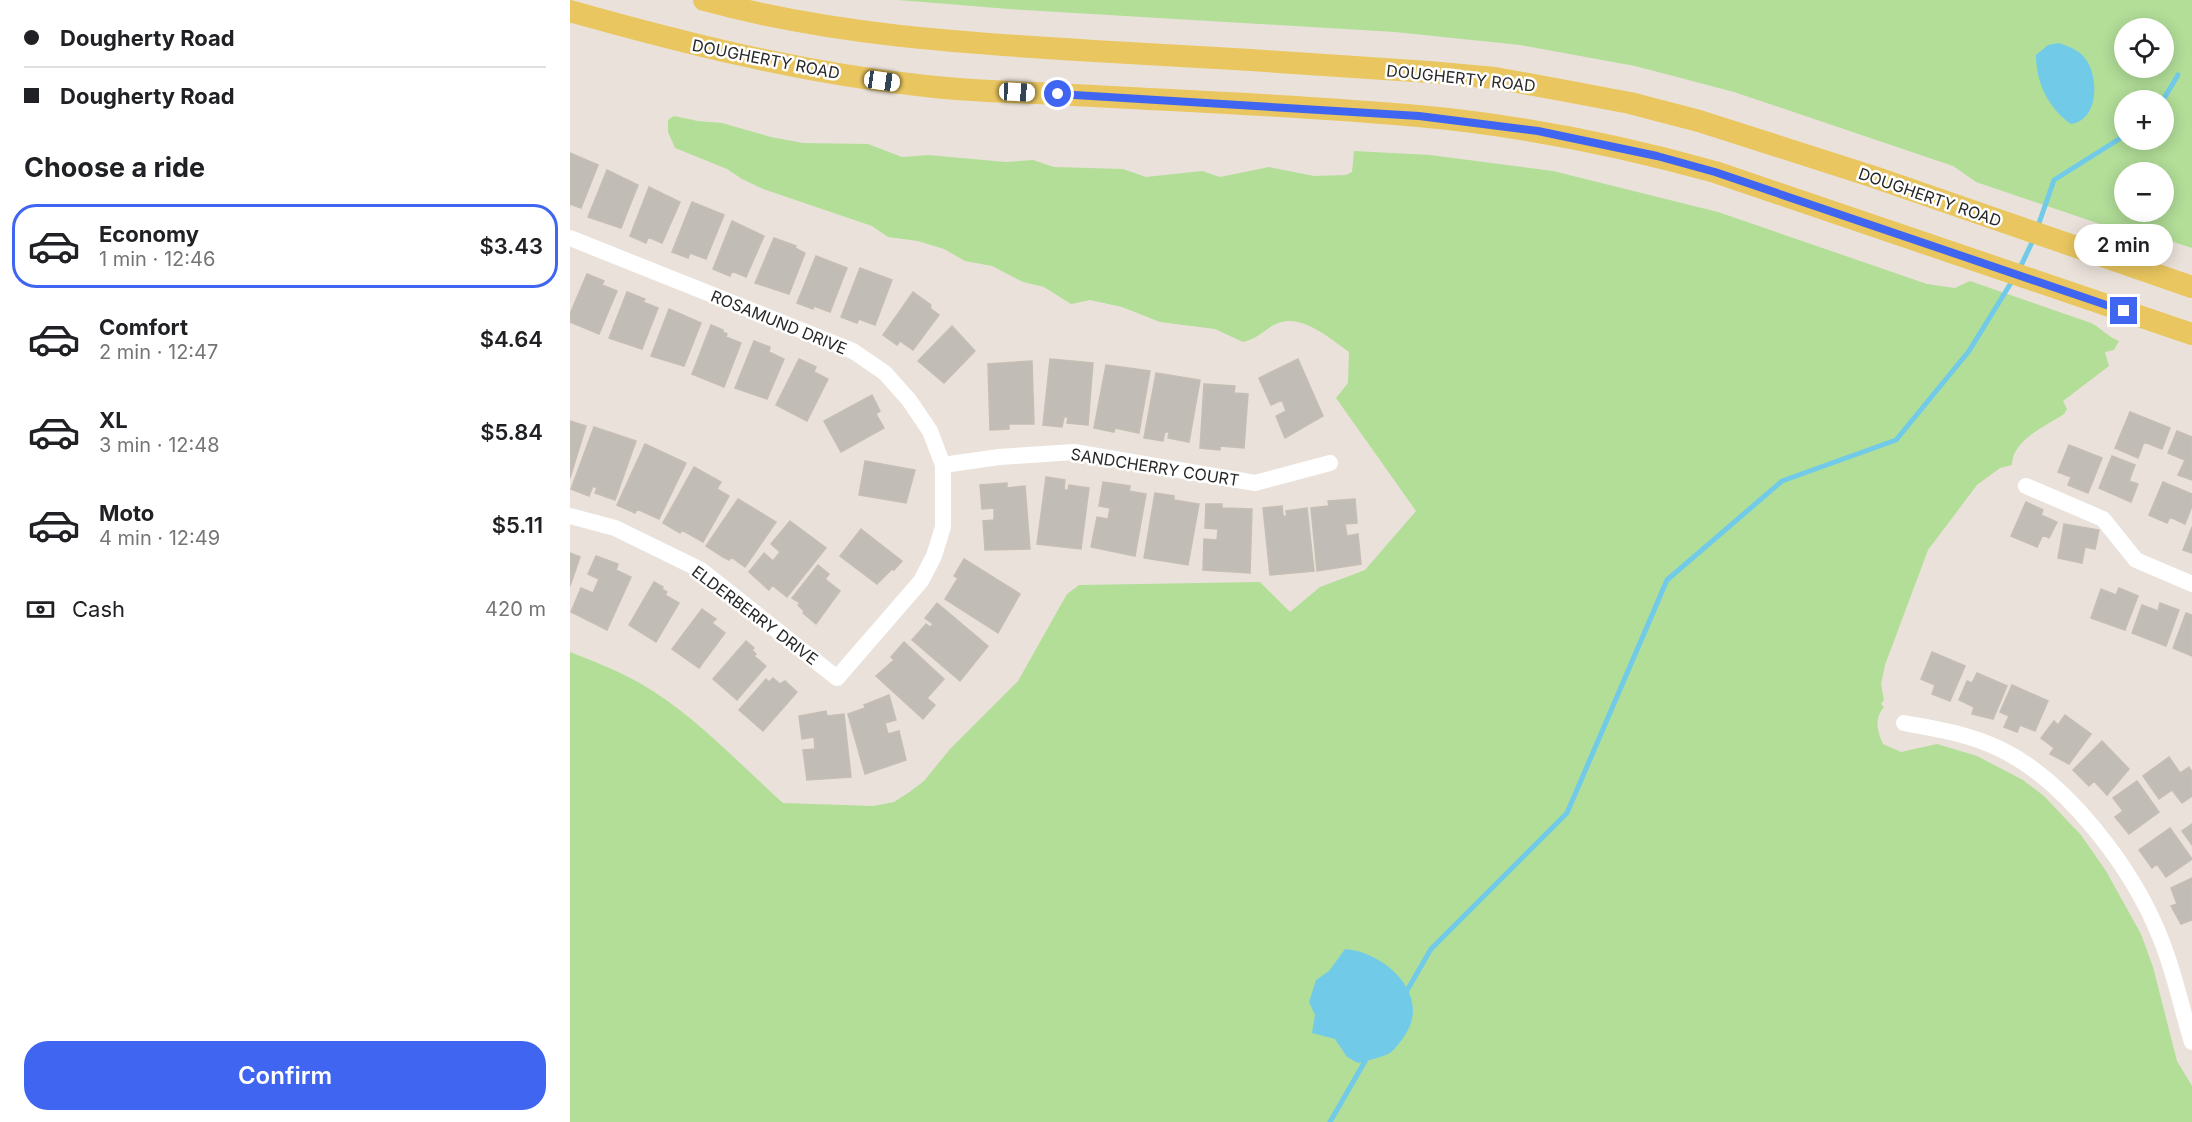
<!DOCTYPE html>
<meta charset="utf-8">
<style>
body{margin:0;font-family:Inter,sans-serif;background:#f2f2f2;color:#202124;height:100vh;display:flex;flex-direction:column;font-size:22px;white-space:nowrap}
*{box-sizing:border-box;margin:0}
p{font-size:20px;color:#757577}
.icon{flex:none;width:33px;height:33px;fill:none;stroke:currentColor;stroke-width:2;stroke-linecap:round;stroke-linejoin:round}
.map{position:relative;flex:1;overflow:hidden}
.sheet{display:flex;flex-direction:column;background:#fff;width:570px}
.sheet>*{flex:none}
.hud{display:grid;align-content:center;height:132px;padding:0 24px;background:#fff}
.buttons{position:absolute;left:1544px;top:18px;display:grid;gap:12px}
.buttons a{display:grid;place-items:center;width:60px;height:60px;border-radius:50%;background:#fff;box-shadow:0 3px 15px #0003;font-size:30px}
.end{position:absolute;width:27px;height:27px;margin:-14px;border:8px solid #4065f1;background:#fff;box-shadow:0 0 0 3px #fff}
.from{border-radius:50%}
.bubble{position:absolute;height:42px;border-radius:21px;background:#fff;box-shadow:0 3px 15px #0003;font-size:20px;font-weight:600;line-height:42px;text-align:center}
.car{position:absolute;width:18px;height:36px;margin:-18px -9px;border-radius:8px;box-shadow:0 0 4px 2px #0007;background:linear-gradient(#fff 24%,#345 0 40%,#fff 0 76%,#345 0 86%,#fff 0)}
.hud b{display:flex;align-items:center;gap:21px;height:57px;font-size:22px}
.hud b+b{border-top:2px solid #e0e0e0}
.hud i{width:15px;height:15px;background:#202124}
ul{padding:0;list-style:none}
li{display:flex;align-items:center;gap:18px;height:84px;margin:0 12px 9px;padding:0 12px;border:3px solid transparent;border-radius:24px}
li div{flex:1}
li b{display:block;font-size:22px}
li em{font-style:normal;font-weight:600}
li.on{border-color:#4065f1}
li>.icon{width:54px;height:54px;stroke-width:1.5}
h2{padding:0 24px;font-size:27px;line-height:72px}
.pay{display:flex;align-items:center;gap:15px;height:66px;padding:0 24px;font-size:22px}
.pay p{margin-inline-start:auto}
.button{display:flex;gap:12px;margin-top:auto;padding:12px 24px}
.button a{flex:1;height:69px;border-radius:24px;background:#4065f1;color:#fff;font-size:24px;font-weight:600;line-height:69px;text-align:center}
main{display:flex;flex:1;min-height:0}
.map>svg:first-child{display:block}
</style>
<main>
<section class="sheet">
<div class="hud">
<b><i class="from"></i>Dougherty Road</b>
<b><i></i>Dougherty Road</b>
</div>
<h2>Choose a ride</h2>
<ul>
<li class="on"><svg class="icon" aria-label="car" viewBox="0 0 24 24"><path d="M5 17H2v-5l4-1 3-4h7l3 4 3 1v5h-3M9 17h6M6 11h13"/><circle cx="7" cy="17" r="2"/><circle cx="17" cy="17" r="2"/></svg><div><b>Economy</b><p>1 min · 12:46</p></div><em>$3.43</em></li>
<li><svg class="icon" aria-label="car" viewBox="0 0 24 24"><path d="M5 17H2v-5l4-1 3-4h7l3 4 3 1v5h-3M9 17h6M6 11h13"/><circle cx="7" cy="17" r="2"/><circle cx="17" cy="17" r="2"/></svg><div><b>Comfort</b><p>2 min · 12:47</p></div><em>$4.64</em></li>
<li><svg class="icon" aria-label="car" viewBox="0 0 24 24"><path d="M5 17H2v-5l4-1 3-4h7l3 4 3 1v5h-3M9 17h6M6 11h13"/><circle cx="7" cy="17" r="2"/><circle cx="17" cy="17" r="2"/></svg><div><b>XL</b><p>3 min · 12:48</p></div><em>$5.84</em></li>
<li><svg class="icon" aria-label="car" viewBox="0 0 24 24"><path d="M5 17H2v-5l4-1 3-4h7l3 4 3 1v5h-3M9 17h6M6 11h13"/><circle cx="7" cy="17" r="2"/><circle cx="17" cy="17" r="2"/></svg><div><b>Moto</b><p>4 min · 12:49</p></div><em>$5.11</em></li>
</ul>
<div class="pay"><svg class="icon" aria-label="cash" viewBox="0 0 24 24"><path d="M3 7h18v10H3z"/><circle cx="12" cy="12" r="2"/></svg>Cash<p>420 m</p></div>
<div class="button"><a>Confirm</a></div>
</section>
<div class="map">
<svg width="1622" height="1122" viewBox="0 0 1622 1122">
<rect width="100%" height="100%" fill="#eae2da"/>
<!-- green -->
<path fill="#b2de98" fill-rule="evenodd" d="M328,0h1294v248l-25,-8 -64,-15 -127,-43 -23,-16 -219,-74 -99,-26 -115,-21 -125,-13 -386,-23zM1554,28h39v40h-39zM1554,100h39v40h-39zM1554,172h39v40h-39z
M104,116l24,5 24,2 49,14 32,6 65,1 34,13 26,-2 78,7 27,-2 21,7 69,2 23,8 56,-6 18,6 49,-10 45,9 32,-1 6,-3 2,-21 76,4 123,16 165,41 209,72 28,4 15,-7 121,42c10,5 17,14 28,18l-5,9 -9,2 4,14 -46,35 4,8 -3,5c-18,12 -52,26 -52,51l-12,3 -23,17 -49,65 -43,115 -4,19 3,16 -3,4 3,3c-10,12 -7,23 -1,37l18,8 36,-8 40,12 46,24 21,16 37,39 25,36 35,63 12,33 24,94 15,25v36h-1622v-470c23,9 46,18 68,30 55,31 98,79 145,121l90,3 21,-4 14,-9 16,-12 26,-32 68,-68 49,-87 12,-9 181,-3 30,30 30,-25 45,-17 51,-59 -80,-113 12,-15 1,-31c-18,-13 -49,-40 -73,-28 -13,6 -16,14 -33,18l-28,-13 -55,-7 -38,-15 -32,-7 -19,4 -27,-17 -21,-5 -31,-16 -27,-5 -21,-12 -26,-8 -30,-4 -16,-11 -109,-37 -21,-10 -15,-10 -52,-21 -7,-16v-12z"/>
<!-- water -->
<path fill="#71cbe8" d="M1489,43c11,4 21,7 28,18 12,19 11,59 -16,63 -23,-16 -35,-42 -35,-69l12,-10z
M775,949c40,3 87,46 60,86 -4,6 -9,13 -15,18 -9,5 -22,7 -32,10l-11,-6 -12,-18 -23,-6 3,-18 -6,-13 7,-22 13,-9z"/>
<g fill="none" stroke-linecap="round" stroke-linejoin="round">
<!-- stream -->
<path stroke="#71cbe8" stroke-width="5" d="M1593,100l15,-25
M1468,226l16,-46 70,-44
M1449,270l15,-32
M835,994l26,-45 136,-136 100,-233 115,-99 114,-41 73,-89 45,-73
M760,1122l38,-66"/>
</g>
<!-- building -->
<path fill="#c2bcb7" stroke="#c5beb4" stroke-width="1.5" d="M0,153l28,12 -17,43 -11,-4z
M37,170l31,15 -17,43 -33,-11z
M79,187l31,15 -18,41 -14,-6 -2,6 -16,-7z
M122,202l32,13 -18,44 -16,-6 -2,5 -16,-6z
M162,221l32,15 -18,41 -14,-6 -2,5 -17,-7z
M204,238l22,8 -1,2 10,5 -16,41 -34,-11z
M246,256l31,12 -17,44 -16,-6 -1,3 -16,-6z
M290,268l32,12 -17,45 -16,-6 -2,4 -16,-6z
M17,274l17,7 -2,4 15,6 -18,43 -29,-12v-8z
M57,292l18,7 -2,3 15,6 -16,41 -33,-11z
M343,292l18,13 -1,3 9,7 -26,35 -13,-9 -3,4 -14,-10z
M99,309l32,14 -17,43 -33,-10z
M141,325l12,5v2l4,2 -1,3 15,6 -17,44 -32,-13z
M382,326l23,25 -31,32 -26,-22z
M184,341l16,6 -1,5 15,7 -17,40 -32,-11z
M229,359l17,8 -2,5 14,7 -21,42 -31,-16z
M480,359l43,4 -5,62 -21,-2 1,-6h-4l-2,10 -19,-2z
M728,359l25,57 -38,22 -9,-22 10,-5 -4,-11 -11,5 -12,-27z
M462,361l2,63h-25v5l-19,1 -2,-66z
M536,365l44,6 -11,62 -24,-5 -1,4 -20,-4z
M586,373l44,7 -11,62 -21,-4 1,-6h-4l-2,9 -19,-3z
M634,384l31,2 -1,7 14,1 -4,54 -24,-2v4l-20,-2z
M302,395l8,16 -4,3 8,14 -43,24 -17,-31z
M1560,412l40,16 -8,21 -18,-7 -6,16 -23,-10z
M0,421l16,5 -16,52z
M24,427l42,14 -21,59 -20,-7 2,-5 -4,-2 -4,10 -18,-7z
M1607,431l15,6v43l-14,-5 7,-15 -17,-7z
M75,444l41,19 -27,56 -22,-10 -2,4 -18,-8z
M1499,445l33,13 -14,35 -20,-8 3,-8 -13,-5z
M1542,456l23,9 -6,16 9,3 -7,18 -32,-14z
M295,461l50,9 -9,33 -47,-8z
M124,467l27,15 -4,7 12,7 -26,46 -21,-12 -2,3 -17,-10z
M476,477l19,3 -1,10h4l1,-5 20,3 -8,61 -44,-5z
M533,482l27,4 -1,5 17,3 -11,62 -44,-9 6,-30 11,2 2,-11 -11,-2z
M1593,482l29,12v12l-7,18 -15,-7 -3,6 -18,-8z
M437,483v5l18,-2 5,63 -45,1 -2,-29 11,-1v-12l-12,1 -2,-24z
M585,493l19,3v4l25,4 -11,61 -44,-7z
M168,499l38,23 -31,45 -14,-10 -2,3 -6,-3 -17,-11z
M785,499l2,24 -12,1 2,12 11,-2 3,30 -44,7 -6,-63 18,-2 -1,-5z
M1456,502l17,8 -2,5 16,7 -8,16 -6,-3 -6,12 -26,-11z
M636,504h16v4l30,1 -2,64 -47,-3 1,-31 13,1 1,-11 -13,-1z
M712,506l1,10h4l-1,-5 21,-3 7,63 -44,4 -7,-67z
M220,521l36,27 -39,49 -15,-12 -3,5 -20,-18 15,-19 9,8 7,-9 -9,-8z
M1494,524l35,6 -4,19 -10,-2 -3,16 -24,-5z
M1622,527v26l-9,-3z
M291,529l41,32 -8,9 -2,-1 -15,15 -37,-28z
M0,553l10,4 -10,29z
M26,556l22,8 -2,6 15,7 -24,53 -36,-18 10,-24 12,5 6,-14 -11,-5z
M394,559l56,35 -22,39 -53,-34 13,-21 -4,-2z
M248,565l11,9 -4,5 15,12 -24,33 -13,-11 1,-2 -6,-6 2,-2 -8,-5z
M84,582l9,5 -1,2 5,3 -2,3 14,8 -23,39 -27,-17z
M1549,588l19,8 -13,34 -34,-12 10,-29 15,6z
M367,603l51,43 -28,35 -48,-41 14,-16 4,3 3,-3 -8,-6z
M1590,603l19,7 -13,36 -34,-13 10,-28 16,6z
M132,609l14,10 -4,4 13,10 -26,35 -27,-19z
M1616,613l6,2v41l-19,-8z
M176,641l8,7 -2,2 4,4 -2,2 12,10 -29,34 -24,-21z
M334,642l40,37 -17,19 8,7 -12,14 -47,-43 18,-16 -3,-3z
M1362,652l33,14 -15,35 -18,-7 3,-9 -14,-6z
M1407,673l30,13 -14,33 -21,-5 2,-7 -15,-7 8,-19 5,2z
M203,678l7,6 5,-3 12,11 -34,39 -24,-21 27,-31 3,3z
M1442,685l36,16 -13,30 -15,-6 -3,7 -13,-5 5,-11 -9,-4z
M319,695l7,25 -11,3 3,11 11,-3 7,29 -41,14 -17,-60 17,-6 -1,-3z
M256,711l1,5 17,-2 7,63 -44,3 -4,-30 12,-1 -1,-12 -12,2 -3,-23z
M1495,715l26,19 -22,30 -19,-10 4,-6 -13,-10 13,-17 4,4z
M1532,741l27,28 -22,26 -13,-14 -5,5 -16,-16z
M1599,757l11,16 9,-6 3,5v24l-10,7 -10,-13 -13,9 -16,-23z
M1567,781l22,31 -30,22 -14,-17 8,-6 -10,-13z
M1622,824v21l-10,-14z
M1600,828l22,31 -26,18 -9,-13 -5,4 -13,-18z
M1622,878v42l-11,4 -10,-18 6,-2 -6,-16z"/>
<g fill="none" stroke-linecap="round" stroke-linejoin="round">
<!-- minor -->
<path stroke="#fff" stroke-width="16" d="M0,238l283,113 32,22 24,27 21,31 13,34v62l-9,29 -13,25 -84,97 -136,-108 -86,-42 -45,-12
M373,465l56,-8 75,-5 181,31 75,-20
M1456,486l77,33 33,41 56,24
M1334,723c33,6 66,11 96,26 67,32 133,120 160,188 14,33 21,70 32,105"/>
<!-- major -->
<path stroke="#e9c65f" stroke-width="22" d="M134,0c128,35 259,43 390,51 112,6 223,13 335,21l66,6 66,12 69,13 69,18 175,56 318,110
M0,11c114,32 229,61 347,74 46,6 93,7 140,9 120,7 241,11 361,22 100,9 200,29 297,56l477,162"/>
</g>
<g fill="none" stroke-linecap="round" stroke-linejoin="round">
<!-- route -->
<path stroke="#4065f1" stroke-width="8" d="M488,94l361,22 119,15 119,25 58,16 409,139"/>
</g>
<g text-anchor="middle" stroke-width="5" stroke-linejoin="round" paint-order="stroke">
<!-- street labels -->
<g font-size="16" fill="#282828" stroke="#fff">
<text transform="translate(196 59) rotate(11)" y="6">DOUGHERTY ROAD</text>
<text transform="translate(891 78) rotate(6)" y="6">DOUGHERTY ROAD</text>
<text transform="translate(1360 197) rotate(19)" y="6">DOUGHERTY ROAD</text>
<text transform="translate(209 322) rotate(22)" y="6">ROSAMUND DRIVE</text>
<text transform="translate(585 467) rotate(9)" y="6">SANDCHERRY COURT</text>
<text transform="translate(185 615) rotate(37)" y="6">ELDERBERRY DRIVE</text>
</g>
</g>
</svg>
<div class="buttons">
<a><svg class="icon" aria-label="locate" viewBox="0 0 24 24"><circle cx="12" cy="12" r="6"/><path d="M12 2v4M12 18v4M2 12h4M18 12h4"/></svg></a>
<a>+</a>
<a>−</a>
</div>
<i class="end from" style="left:488px;top:94px"></i>
<i class="end" style="left:1554px;top:311px"></i>
<div class="bubble" style="left:1504px;top:224px;width:99px">2 min</div>
<i class="car" style="left:312px;top:81px;rotate:98deg"></i>
<i class="car" style="left:447px;top:92px;rotate:93deg"></i>
</div>
</main>
